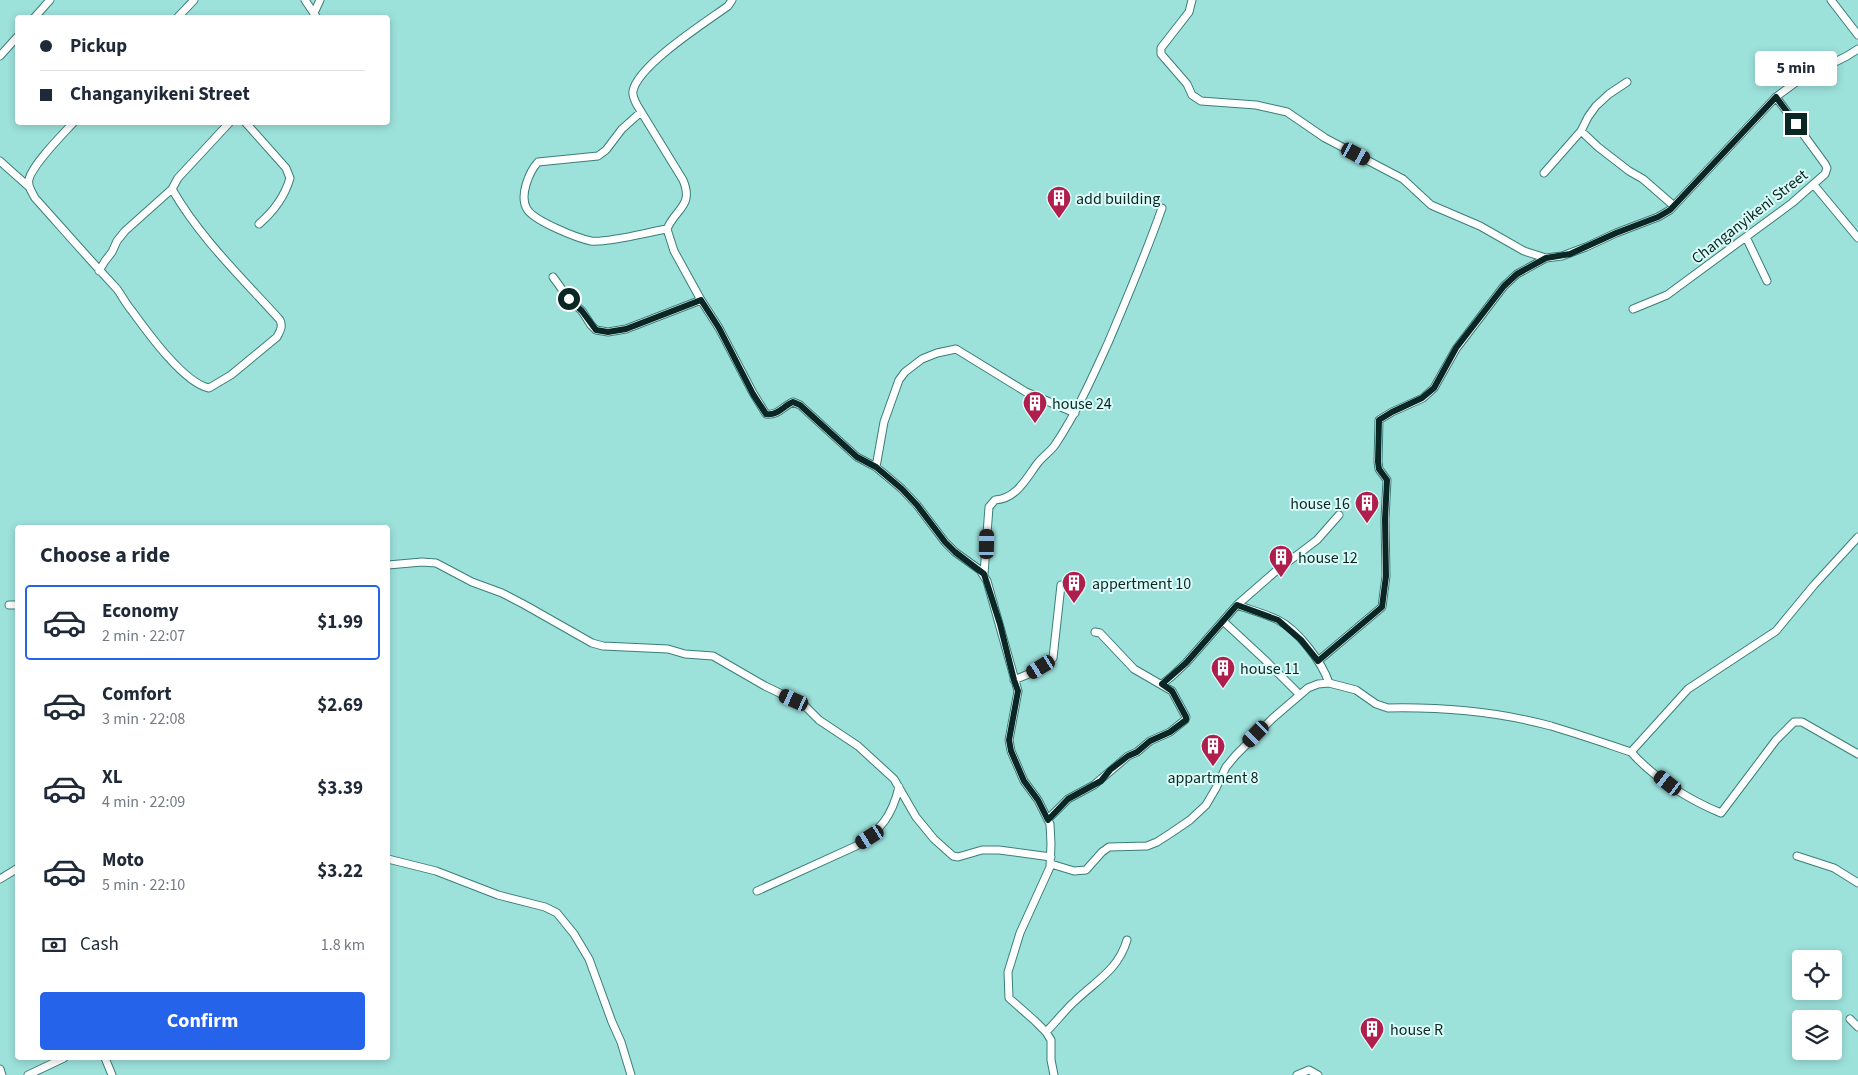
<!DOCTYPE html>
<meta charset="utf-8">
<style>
body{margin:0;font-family:"Source Sans 3",sans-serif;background:#f6f6f7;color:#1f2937;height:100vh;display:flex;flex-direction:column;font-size:19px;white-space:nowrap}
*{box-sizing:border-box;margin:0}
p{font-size:16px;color:#747a83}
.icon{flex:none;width:28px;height:28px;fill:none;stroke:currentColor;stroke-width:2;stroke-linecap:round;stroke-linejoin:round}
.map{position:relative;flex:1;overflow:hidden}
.panel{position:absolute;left:15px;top:525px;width:375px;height:535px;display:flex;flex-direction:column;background:#fff;border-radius:5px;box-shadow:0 2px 8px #0003}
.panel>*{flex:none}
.banner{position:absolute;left:15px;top:15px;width:375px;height:110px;border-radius:5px;box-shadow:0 2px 8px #0003;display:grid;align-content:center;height:110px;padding:0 25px;background:#fff}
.tools{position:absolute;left:1792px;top:950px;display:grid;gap:10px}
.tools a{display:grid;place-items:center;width:50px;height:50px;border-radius:5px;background:#fff;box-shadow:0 2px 8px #0003;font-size:25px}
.end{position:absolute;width:22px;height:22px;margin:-11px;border:6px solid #0a2725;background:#fff;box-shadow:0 0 0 2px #fff}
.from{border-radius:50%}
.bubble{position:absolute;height:35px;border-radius:5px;background:#fff;box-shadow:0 2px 8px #0003;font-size:16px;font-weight:700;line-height:35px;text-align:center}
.car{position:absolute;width:15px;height:30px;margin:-15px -8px;border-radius:6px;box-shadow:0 0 4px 1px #0007;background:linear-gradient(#222 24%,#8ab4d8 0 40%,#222 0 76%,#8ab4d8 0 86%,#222 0)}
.banner b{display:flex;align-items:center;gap:18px;height:48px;font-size:19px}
.banner b+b{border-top:1px solid #e0e1e3}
.banner i{width:12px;height:12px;background:#1f2937}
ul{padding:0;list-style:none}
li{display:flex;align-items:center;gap:15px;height:75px;margin:0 10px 8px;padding:0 15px;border:2px solid transparent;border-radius:5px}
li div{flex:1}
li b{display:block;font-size:19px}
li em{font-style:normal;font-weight:700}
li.active{border-color:#2563eb}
li>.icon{width:45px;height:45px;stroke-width:1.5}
h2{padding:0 25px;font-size:22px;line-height:60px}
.pay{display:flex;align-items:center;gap:12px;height:55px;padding:0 25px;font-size:19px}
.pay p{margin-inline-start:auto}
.cta{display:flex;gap:10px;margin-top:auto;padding:10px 25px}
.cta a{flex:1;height:58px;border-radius:5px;background:#2563eb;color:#fff;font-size:20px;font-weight:700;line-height:58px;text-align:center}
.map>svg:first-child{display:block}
</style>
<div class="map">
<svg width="1858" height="1075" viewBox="0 0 1858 1075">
<rect width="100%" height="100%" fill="#9de1db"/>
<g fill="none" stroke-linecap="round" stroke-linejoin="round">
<defs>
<path id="street" d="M305,0l12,18
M732,0l-4,6c-22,16 -90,59 -95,85 -1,5 2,10 4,14l46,75c11,26 -7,28 -16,49l7,22 27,49 18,28 34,65 13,21c12,2 17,-8 27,-12l7,3 57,52 19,10 26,22 15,16 28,37 10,10 25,18 7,11 31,110 -9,49 2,11 13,30 14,19 12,24 1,20 -1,23 -30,66 -12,39 1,26 26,23 11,11 5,8v20l3,15
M1192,0l-3,12 -28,36v6l26,30 5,11 9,6 55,4 31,7 38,26 78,41 28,26 49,21 44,25 22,7 16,-2 24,-9 30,-14 42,-16 12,-7 106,-113 23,-17 48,-24 11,-7
M1831,0l27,35
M314,13l6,-13
M34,18l16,-18
M177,18l17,-18
M0,56l18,-20
M641,112l-19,17 -16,21 -8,6 -60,6c-9,10 -19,34 -11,47 7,12 50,29 64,32 18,2 57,-9 76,-12
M74,122c-12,13 -41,42 -45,57 -2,7 3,13 6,19 27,30 54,61 82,91 5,7 9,15 15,22 16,22 52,72 77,77l22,-13 46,-38c3,-6 6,-10 3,-17 -38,-42 -80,-82 -108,-131
M245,122l41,46 4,10c-5,18 -16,33 -31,46
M1581,131l17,16 31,24 14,8 31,27
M0,161l29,26
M1544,173l37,-42 7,-14 8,-11 13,-12 18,-12
M1814,185l44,53
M1746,237l21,44
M99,271l6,-10 7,-9 5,-11 8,-10 47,-42 6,-11 52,-56
M553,277l16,22 13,12 9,14 5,5 12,2 18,-3 75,-29
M1633,309l34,-14 125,-92 33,-29 2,-6 -2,-4 -49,-67
M876,467l8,-45 15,-42 6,-8 17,-13 15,-6 19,-4 70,43 49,21
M388,565l34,-3 14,1 36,19 30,11 23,12 67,38 11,3 65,3 17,5 28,2 52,30 29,14 12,7 13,13 39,26 36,33 22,38 18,22 19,17 5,1 24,-7h17l52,7
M984,574l5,-67 6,-7c21,-1 31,-21 42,-36 5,-7 13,-12 18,-19 22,-33 37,-67 53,-102 19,-45 38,-89 54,-135
M9,605h9
M1237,605c14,5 29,9 41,15 20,10 44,42 51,63
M1223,621l42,39 35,35
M1318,661l64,-54 4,-31 -1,-57 2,-39 -8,-11 -1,-7 1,-42 13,-8 31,-14 11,-10 22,-39 48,-63 13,-12 29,-16
M1014,680l17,-7 22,-15 8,-73
M1162,684l9,-7 15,-14 51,-58 39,-34 41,-31 22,-25
M1631,752l57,-63 88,-58 38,-46 44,-48
M1048,819l20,-20 26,-14 34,-29 9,-4 13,-11 20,-9 15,-12 1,-3 -14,-26 -38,-22 -34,-36 -5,-1
M1797,856l37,12 24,15
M388,859l48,12 62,24 47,12 12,6 17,21 15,25 23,63 9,20 10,33
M1051,864l23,7 12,-1 16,-18 7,-5 38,-1 10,-4 14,-9 19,-13 16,-15 10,-17 10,-21 10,-12 37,-37 35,-30 10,-4 11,-1 27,7 20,14 12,4c54,-1 111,4 163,18 27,8 53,17 80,26 23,26 58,48 90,61l55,-73 18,-18h8l56,32
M0,879l18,-11
M757,891l99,-45c25,-16 36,-30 43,-59
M1850,1019l8,8
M1046,1032c10,-10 19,-22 29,-31 22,-21 43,-31 52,-61
M105,1058l7,17
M0,1069l2,6
M28,1075l36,-17
M1297,1075l12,-5 9,5"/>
</defs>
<!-- street casing -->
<use href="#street" stroke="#3a7e79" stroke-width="9"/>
<!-- street -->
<use href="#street" stroke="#fff" stroke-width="7"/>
</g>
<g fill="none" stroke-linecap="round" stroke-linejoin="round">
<!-- route -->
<path stroke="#0a2725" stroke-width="6" d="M569,299l13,12 14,19 12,2 18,-3 75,-29 18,28 34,66 13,20c12,2 17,-8 27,-12l7,3 57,52 19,10 26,22 15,16 28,37 10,10 29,22 16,50 14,56 4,11 -9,49 2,11 13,30 14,19 10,20 20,-21 33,-18 9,-11 18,-14 9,-4 13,-11 20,-9 16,-12v-3l-14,-26 -10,-7 24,-21 51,-58 41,15 23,20 17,21 64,-54 4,-31 -1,-57 2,-39 -8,-11 -1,-7 1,-42 13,-8 30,-14 12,-10 22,-40 48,-62 13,-12 29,-16 24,-4 46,-21 42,-16 12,-7 106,-113 20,27"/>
</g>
<!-- icons -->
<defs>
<symbol id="building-pin" viewBox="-11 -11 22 30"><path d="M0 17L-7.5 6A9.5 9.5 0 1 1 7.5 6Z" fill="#b01e4d" stroke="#dafbf7"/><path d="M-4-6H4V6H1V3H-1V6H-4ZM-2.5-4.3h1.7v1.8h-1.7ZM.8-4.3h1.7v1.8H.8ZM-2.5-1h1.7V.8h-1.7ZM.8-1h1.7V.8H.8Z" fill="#fff"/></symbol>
</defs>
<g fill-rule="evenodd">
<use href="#building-pin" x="1045" y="184" width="28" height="38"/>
<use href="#building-pin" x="1021" y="389" width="28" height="38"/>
<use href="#building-pin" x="1353" y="489" width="28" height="38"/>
<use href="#building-pin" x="1267" y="543" width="28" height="38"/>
<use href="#building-pin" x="1060" y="569" width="28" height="38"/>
<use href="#building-pin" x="1209" y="654" width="28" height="38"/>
<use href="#building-pin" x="1199" y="732" width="28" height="38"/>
<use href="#building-pin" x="1358" y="1015" width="28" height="38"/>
</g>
<g text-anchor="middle" stroke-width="4" stroke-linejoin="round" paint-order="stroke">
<!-- poi labels -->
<g font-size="16" fill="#0a2725" stroke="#dafbf7" text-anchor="start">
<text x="1076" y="204">add building</text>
<text x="1052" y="409">house 24</text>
<text x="1350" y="509" text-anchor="end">house 16</text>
<text x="1298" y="563">house 12</text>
<text x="1092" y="589">appertment 10</text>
<text x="1240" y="674">house 11</text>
<text x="1213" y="783" text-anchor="middle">appartment 8</text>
<text x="1390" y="1035">house R</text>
</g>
<!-- street labels -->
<g font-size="16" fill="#0a2725" stroke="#dafbf7">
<text transform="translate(1749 216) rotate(-38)" y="6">Changanyikeni Street</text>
</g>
</g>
</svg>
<div class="tools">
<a><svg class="icon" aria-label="locate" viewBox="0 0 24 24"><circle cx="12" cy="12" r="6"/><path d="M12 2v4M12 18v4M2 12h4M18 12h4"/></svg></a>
<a><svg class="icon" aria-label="layers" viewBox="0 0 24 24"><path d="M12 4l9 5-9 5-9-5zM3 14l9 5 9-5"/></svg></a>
</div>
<i class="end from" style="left:569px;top:299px"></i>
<i class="end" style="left:1796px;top:124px"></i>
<div class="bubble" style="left:1755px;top:51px;width:82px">5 min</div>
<i class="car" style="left:1356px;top:154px;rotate:118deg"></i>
<i class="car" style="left:987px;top:544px;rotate:1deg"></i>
<i class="car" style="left:1041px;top:667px;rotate:239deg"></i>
<i class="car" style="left:794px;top:700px;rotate:294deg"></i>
<i class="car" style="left:1256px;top:734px;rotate:224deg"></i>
<i class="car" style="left:1668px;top:783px;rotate:308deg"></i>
<i class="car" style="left:870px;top:837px;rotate:238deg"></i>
<div class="banner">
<b><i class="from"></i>Pickup</b>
<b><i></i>Changanyikeni Street</b>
</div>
<section class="panel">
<h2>Choose a ride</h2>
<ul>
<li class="active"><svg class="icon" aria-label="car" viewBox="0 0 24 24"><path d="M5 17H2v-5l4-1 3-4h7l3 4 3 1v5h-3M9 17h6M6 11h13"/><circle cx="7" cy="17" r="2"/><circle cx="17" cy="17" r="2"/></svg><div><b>Economy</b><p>2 min · 22:07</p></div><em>$1.99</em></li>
<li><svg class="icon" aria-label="car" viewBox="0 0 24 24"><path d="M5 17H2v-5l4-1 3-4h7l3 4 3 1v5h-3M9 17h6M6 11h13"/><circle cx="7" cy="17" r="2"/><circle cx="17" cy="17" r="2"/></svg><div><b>Comfort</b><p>3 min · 22:08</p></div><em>$2.69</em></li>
<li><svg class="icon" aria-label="car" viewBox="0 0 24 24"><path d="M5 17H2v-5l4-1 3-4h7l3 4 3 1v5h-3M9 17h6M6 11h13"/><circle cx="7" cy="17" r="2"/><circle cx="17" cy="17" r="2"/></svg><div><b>XL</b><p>4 min · 22:09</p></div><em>$3.39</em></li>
<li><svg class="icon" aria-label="car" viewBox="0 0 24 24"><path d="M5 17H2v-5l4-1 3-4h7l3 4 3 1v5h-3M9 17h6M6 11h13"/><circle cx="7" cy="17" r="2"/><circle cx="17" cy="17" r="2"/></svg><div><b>Moto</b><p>5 min · 22:10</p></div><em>$3.22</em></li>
</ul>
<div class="pay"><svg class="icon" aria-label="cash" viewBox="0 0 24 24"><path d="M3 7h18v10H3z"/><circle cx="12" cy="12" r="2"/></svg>Cash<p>1.8 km</p></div>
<div class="cta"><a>Confirm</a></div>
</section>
</div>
